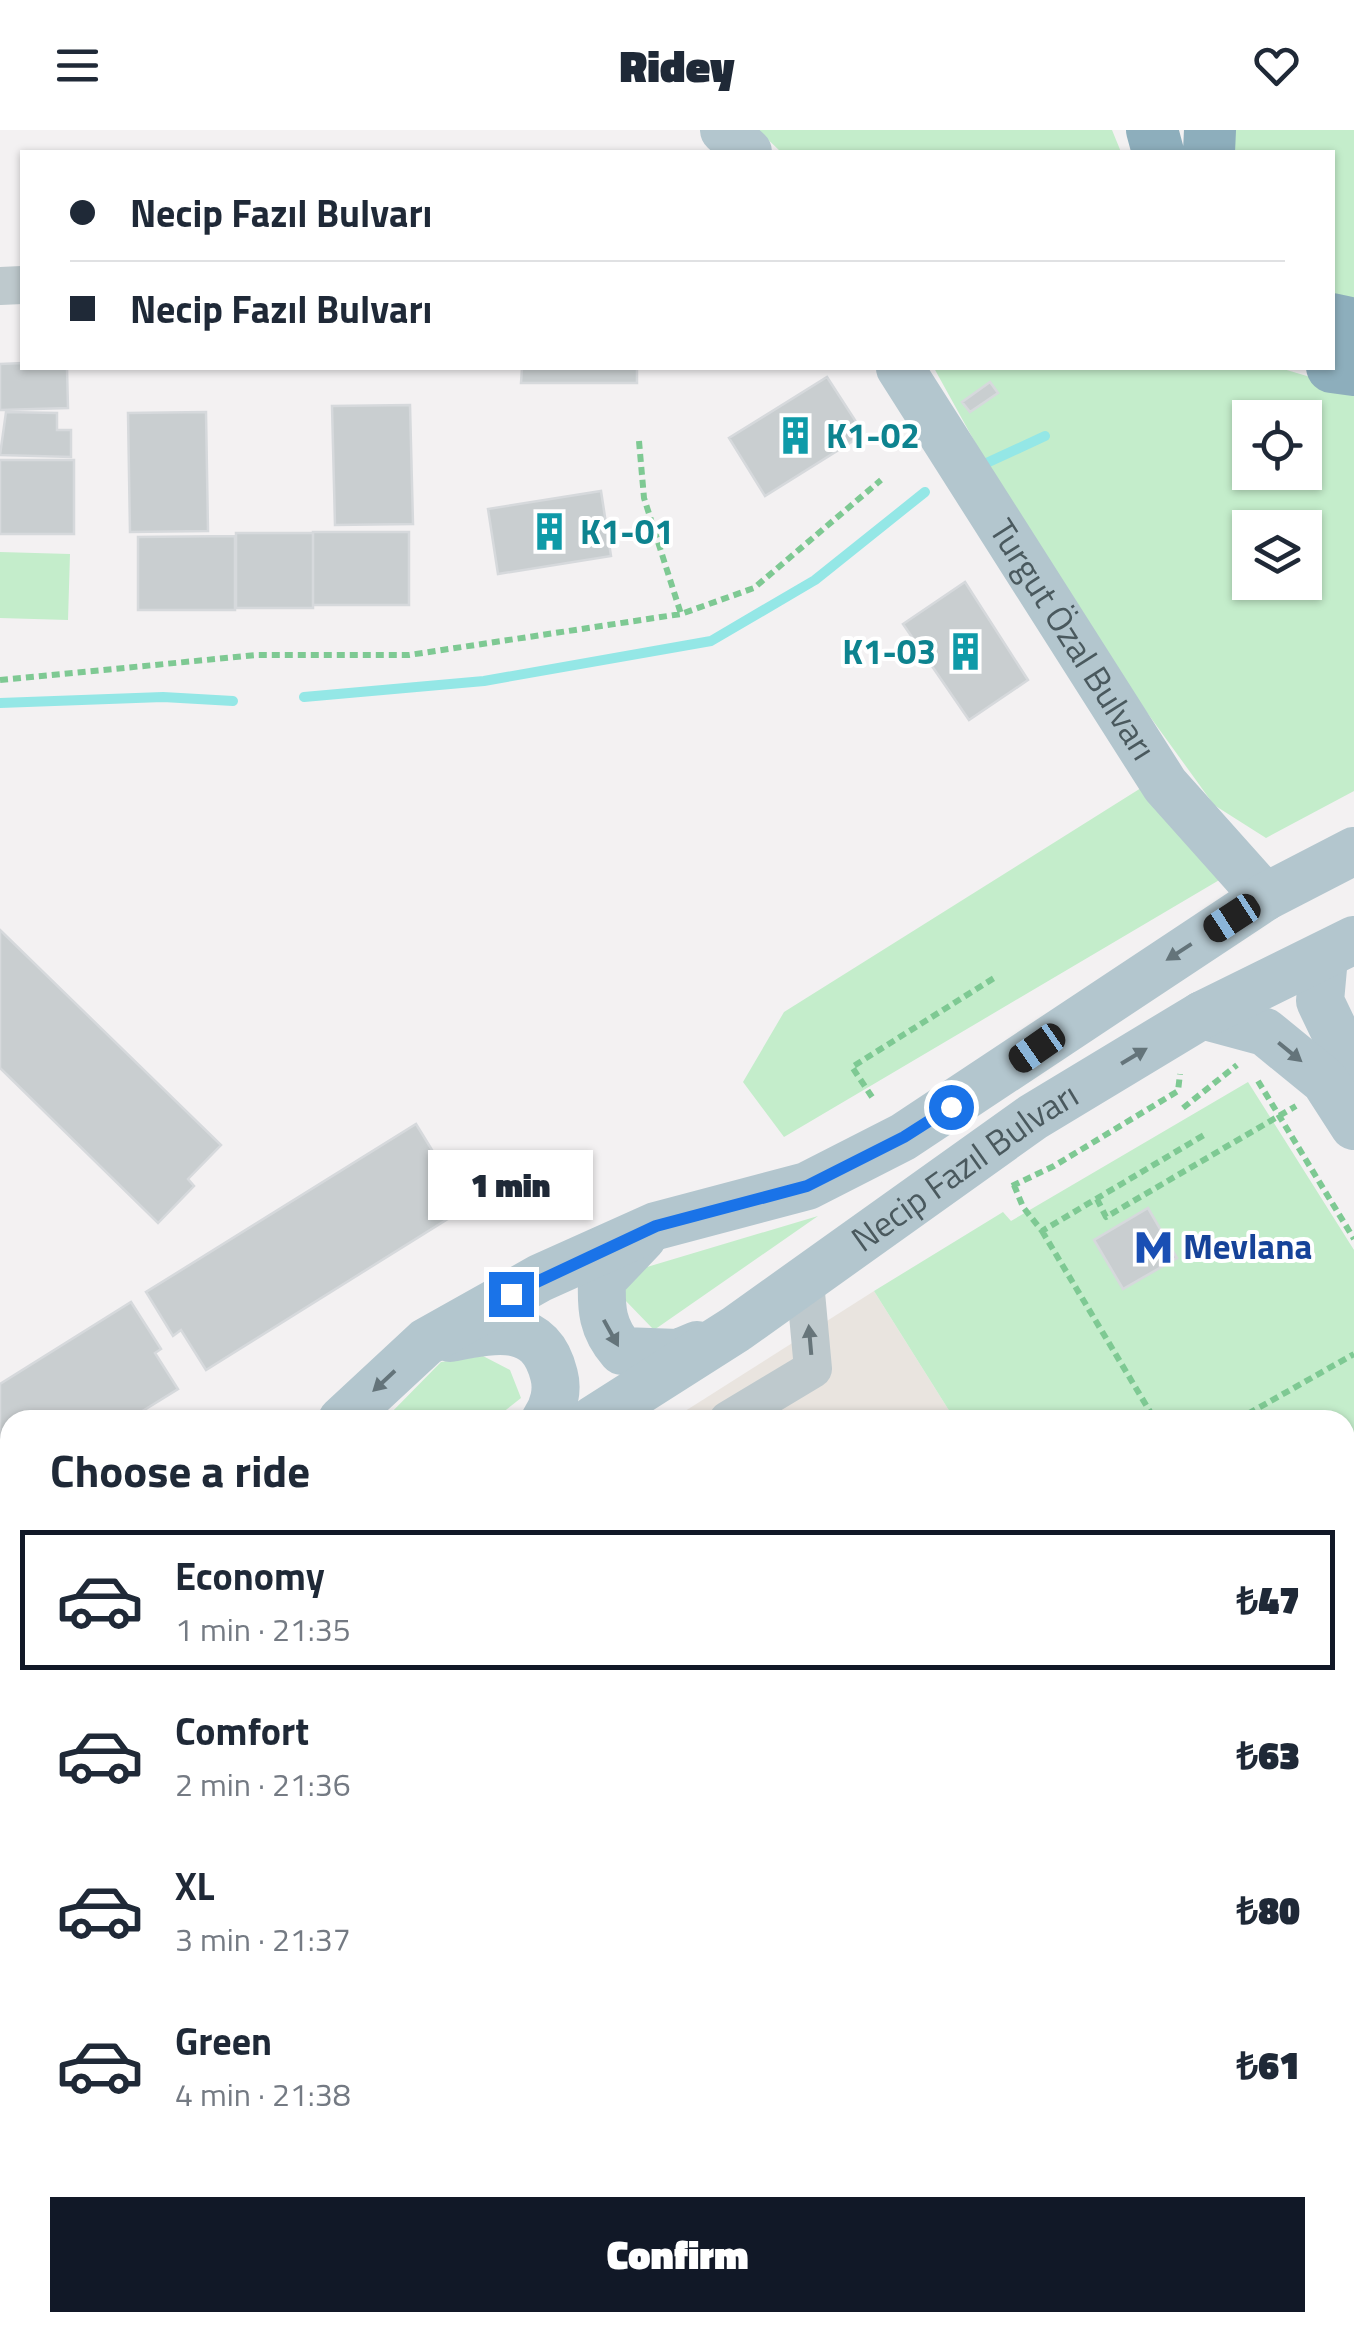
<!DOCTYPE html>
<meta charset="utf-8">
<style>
body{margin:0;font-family:"Titillium Web",sans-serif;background:#f6f6f7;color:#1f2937;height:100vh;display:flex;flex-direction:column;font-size:38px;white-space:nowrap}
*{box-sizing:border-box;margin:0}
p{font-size:32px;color:#747a83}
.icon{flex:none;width:55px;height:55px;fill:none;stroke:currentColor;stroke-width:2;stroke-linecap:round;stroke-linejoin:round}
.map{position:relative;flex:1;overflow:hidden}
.panel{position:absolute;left:0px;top:1280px;width:1355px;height:922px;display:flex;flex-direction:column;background:#fff;border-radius:30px 30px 0 0;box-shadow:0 2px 8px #0004}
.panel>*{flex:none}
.guide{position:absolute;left:20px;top:20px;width:1315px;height:220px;border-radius:0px;box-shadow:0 2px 8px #0004;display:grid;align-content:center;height:220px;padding:0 50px;background:#fff}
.controls{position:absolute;left:1232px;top:270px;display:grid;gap:20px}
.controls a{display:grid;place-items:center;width:90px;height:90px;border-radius:0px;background:#fff;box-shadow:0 2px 8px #0004;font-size:50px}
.end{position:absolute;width:45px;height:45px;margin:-22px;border:12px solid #1a73e8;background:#fff;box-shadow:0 0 0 5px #fff}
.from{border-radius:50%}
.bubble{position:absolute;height:70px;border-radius:0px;background:#fff;box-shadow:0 2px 8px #0004;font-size:32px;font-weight:800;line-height:70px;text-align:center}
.car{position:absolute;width:30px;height:60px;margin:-30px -15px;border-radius:12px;box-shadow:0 0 8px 2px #0007;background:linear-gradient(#222 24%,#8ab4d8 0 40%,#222 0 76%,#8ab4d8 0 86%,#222 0)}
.guide b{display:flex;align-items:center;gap:35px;height:95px;font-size:38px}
.guide b+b{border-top:2px solid #e0e1e3}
.guide i{width:25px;height:25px;background:#1f2937}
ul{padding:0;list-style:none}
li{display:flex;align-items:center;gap:30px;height:140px;margin:0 20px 15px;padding:0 30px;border:5px solid transparent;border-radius:0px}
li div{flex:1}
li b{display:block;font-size:38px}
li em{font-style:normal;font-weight:800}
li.active{border-color:#111827}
li>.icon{width:90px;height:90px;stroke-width:1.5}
h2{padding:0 50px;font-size:45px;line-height:120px}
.cta{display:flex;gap:20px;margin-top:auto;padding:20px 50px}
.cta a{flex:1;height:115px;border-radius:0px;background:#111827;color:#fff;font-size:40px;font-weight:800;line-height:115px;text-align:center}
header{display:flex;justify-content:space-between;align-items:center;height:130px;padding:0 50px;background:#fff;font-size:45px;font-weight:800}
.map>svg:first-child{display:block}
</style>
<header><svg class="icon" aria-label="menu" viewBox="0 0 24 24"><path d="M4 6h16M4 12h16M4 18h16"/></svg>Ridey<svg class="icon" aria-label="heart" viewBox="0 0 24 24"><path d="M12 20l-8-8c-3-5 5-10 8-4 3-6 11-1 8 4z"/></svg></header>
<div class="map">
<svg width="1354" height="2201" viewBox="0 0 1354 2201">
<rect width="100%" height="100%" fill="#f3f1f2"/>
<!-- commercial -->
<path fill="#e9e4df" d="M874,1161l81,129h-284z"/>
<!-- education -->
<path fill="#e4e2e3" d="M1354,1998v203h-224v-9h215v-190z"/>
<!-- green -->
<path fill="#c4edcb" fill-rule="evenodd" d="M758,0h354l9,22h-340z
M1234,0h120v172l-21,-8 -1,-142h-101z
M934,238h346l74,22v401l-88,47 -52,-33 -163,-225zM1250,288h55v54h-55zM1250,398h55v54h-55z
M0,422l70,2 -2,66 -68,-2z
M1141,658l80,91 -437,258 -41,-55 41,-70z
M1248,952l106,168v361l-5,4 -4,-2v-193h-390l-81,-129 129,-79 8,9z
M818,1086l-164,114 -31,-32 -1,-13 15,-15z
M483,1226l27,14 11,28 -28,22h-109l57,-58z
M892,2192v9h-504v-8z"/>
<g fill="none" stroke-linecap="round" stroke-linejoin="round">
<!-- stream -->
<path stroke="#94e7e6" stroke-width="10" d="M980,336l65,-30
M304,567l180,-16 227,-40 104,-61 110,-88
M0,573l163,-6 70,4"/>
</g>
<!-- building -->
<path fill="#c9ced0" stroke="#d6d9dc" stroke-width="2.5" d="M22,233v5h45l1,40 -68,2v-46z
M522,238h115v15h-116z
M827,247l37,57 -99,62 -36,-58z
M990,252l8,11 -28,19 -8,-10z
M410,275l3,119 -78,1 -3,-119z
M6,282l51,1v17h14v27l-71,-2z
M206,282l2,119 -78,1 -2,-119z
M0,330h74v74h-74z
M601,361l10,65 -113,18 -10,-65z
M313,402h96v73h-96z
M236,403h77v75h-77z
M235,406v74h-97v-73z
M965,452l63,98 -59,40 -66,-96z
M0,800l221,215 -33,34 6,7 -36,37 -158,-155z
M416,994l29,47 -5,3 22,36 -256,160 -25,-40 -8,6 -27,-44z
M1148,1078l29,50 -54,31 -29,-49z
M131,1172l30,47 -6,4 23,36 -50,31h-118v74l-10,6v-116z"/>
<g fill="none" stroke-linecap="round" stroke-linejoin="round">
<!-- path -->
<path stroke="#7ec993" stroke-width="6" stroke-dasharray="8 5" stroke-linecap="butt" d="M639,311l5,57 37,116
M0,550l257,-25h152l272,-41 73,-26 127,-108
M1258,951l96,158
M872,967l-20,-30 142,-89
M1183,978l54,-43
M1014,1055l9,22 19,24 162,-96
M1012,1056l42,-20 124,-75 2,-17
M1097,1069l9,18 190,-111
M1042,1101l113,189
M1237,1290l117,-66"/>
<!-- minor -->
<path stroke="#bec9cd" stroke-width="38" d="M0,156l22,-1
M728,1290l85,-51 -8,-87
M0,1905l10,-6
M0,2029l10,14
M0,2093l10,14
M69,2192l6,9
M110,2192l6,9
M272,2201l21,-9"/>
<!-- major -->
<g stroke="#b3c6ce" stroke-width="48">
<path d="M724,0l24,22"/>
<path id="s1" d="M900,238l265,417 100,112"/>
<path d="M1324,827l-4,44 34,71"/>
<path d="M1202,885l63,17 60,49 29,45"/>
<path d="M642,1108l-40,42c-1,29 0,48 20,71l56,2 19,-8"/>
<path d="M450,1208c46,-9 90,-19 104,37 4,15 0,32 -9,45"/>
<path d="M342,1290l84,-78 114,-64 116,-52 151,-40 96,-49 362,-240 89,-46"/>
<path id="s2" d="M593,1290l143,-91 297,-212 169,-102 152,-75"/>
<path d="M0,1627l10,-7"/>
<path d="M0,1691l10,-7"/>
</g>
<!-- highway -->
<path stroke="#8daebc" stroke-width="52" d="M1152,0l6,22
M1209,22l1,-22
M1332,189l22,5
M1332,237l22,3"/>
</g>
<!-- one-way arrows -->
<defs><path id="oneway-solid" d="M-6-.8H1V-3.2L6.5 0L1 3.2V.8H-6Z" transform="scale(2.5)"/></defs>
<g fill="#64747a">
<use href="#oneway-solid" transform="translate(1179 822) rotate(147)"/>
<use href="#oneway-solid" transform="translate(1290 922) rotate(39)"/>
<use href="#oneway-solid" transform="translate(1134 926) rotate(-31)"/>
<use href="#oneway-solid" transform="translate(611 1203) rotate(61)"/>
<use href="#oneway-solid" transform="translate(384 1251) rotate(137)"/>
</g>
<use fill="#67757a" href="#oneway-solid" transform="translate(810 1210) rotate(-95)"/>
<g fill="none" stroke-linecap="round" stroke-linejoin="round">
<!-- route -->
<path stroke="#1a73e8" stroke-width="12" d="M511,1164l145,-68 151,-40 97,-49 47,-30"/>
</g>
<!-- icons -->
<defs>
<symbol id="building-bare" viewBox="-9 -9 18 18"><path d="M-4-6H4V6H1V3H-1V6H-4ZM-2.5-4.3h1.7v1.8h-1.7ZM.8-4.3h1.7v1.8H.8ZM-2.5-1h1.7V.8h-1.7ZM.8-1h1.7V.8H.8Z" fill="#0f9aa8" stroke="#fff" stroke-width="2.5" paint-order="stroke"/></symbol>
<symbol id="metro-bare" viewBox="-9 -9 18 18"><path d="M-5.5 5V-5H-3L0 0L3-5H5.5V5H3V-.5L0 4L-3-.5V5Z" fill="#1a4fb4" stroke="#fff" stroke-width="2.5" paint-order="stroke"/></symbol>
</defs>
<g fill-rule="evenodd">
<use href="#building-bare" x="768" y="278" width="55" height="55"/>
<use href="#building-bare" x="522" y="374" width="55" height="55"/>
<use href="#building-bare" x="938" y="494" width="55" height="55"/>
<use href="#metro-bare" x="1126" y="1090" width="55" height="55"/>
</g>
<g text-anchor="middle" stroke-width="8" stroke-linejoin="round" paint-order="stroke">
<!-- culture labels -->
<g font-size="35" font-weight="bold" fill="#0d838f" stroke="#fff" text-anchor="start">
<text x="826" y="318">K1-02</text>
<text x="580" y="414">K1-01</text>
<text x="936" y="534" text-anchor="end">K1-03</text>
</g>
<!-- street labels -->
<g font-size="35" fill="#4a595e" stroke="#fff">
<text dy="12" stroke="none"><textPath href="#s1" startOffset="322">Turgut Özal Bulvarı</textPath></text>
<text dy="12" stroke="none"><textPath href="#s2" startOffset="450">Necip Fazıl Bulvarı</textPath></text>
</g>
<!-- transit labels -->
<g font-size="35" font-weight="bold" fill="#164399" stroke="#fff" text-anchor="start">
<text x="1183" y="1129">Mevlana</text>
</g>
</g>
</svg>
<div class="controls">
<a><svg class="icon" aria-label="locate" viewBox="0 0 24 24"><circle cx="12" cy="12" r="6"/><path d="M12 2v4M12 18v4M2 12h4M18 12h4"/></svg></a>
<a><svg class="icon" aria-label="layers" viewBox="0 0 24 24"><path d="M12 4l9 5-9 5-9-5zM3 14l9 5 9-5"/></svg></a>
</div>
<i class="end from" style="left:951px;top:977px"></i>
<i class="end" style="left:511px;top:1164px"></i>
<div class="bubble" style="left:428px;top:1020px;width:165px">1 min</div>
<i class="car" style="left:1232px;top:788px;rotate:237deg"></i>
<i class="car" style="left:1037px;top:918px;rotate:235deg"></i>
<div class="guide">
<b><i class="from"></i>Necip Fazıl Bulvarı</b>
<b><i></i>Necip Fazıl Bulvarı</b>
</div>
<section class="panel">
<h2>Choose a ride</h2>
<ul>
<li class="active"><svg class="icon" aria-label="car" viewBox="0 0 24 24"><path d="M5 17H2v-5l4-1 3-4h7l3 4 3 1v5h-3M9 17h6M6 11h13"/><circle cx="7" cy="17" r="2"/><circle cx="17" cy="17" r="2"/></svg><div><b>Economy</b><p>1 min · 21:35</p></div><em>₺47</em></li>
<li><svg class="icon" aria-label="car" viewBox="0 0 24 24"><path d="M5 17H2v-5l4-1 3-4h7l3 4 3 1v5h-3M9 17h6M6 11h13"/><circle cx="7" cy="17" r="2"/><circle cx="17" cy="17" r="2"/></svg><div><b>Comfort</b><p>2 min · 21:36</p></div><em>₺63</em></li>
<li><svg class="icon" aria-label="car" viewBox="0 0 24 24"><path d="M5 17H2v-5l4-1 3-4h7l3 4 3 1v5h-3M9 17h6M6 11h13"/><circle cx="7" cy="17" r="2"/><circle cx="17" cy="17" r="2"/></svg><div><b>XL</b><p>3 min · 21:37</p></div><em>₺80</em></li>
<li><svg class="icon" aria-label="car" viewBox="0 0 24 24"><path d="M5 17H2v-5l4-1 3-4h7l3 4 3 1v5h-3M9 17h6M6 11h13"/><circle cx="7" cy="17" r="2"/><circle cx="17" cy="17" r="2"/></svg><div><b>Green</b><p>4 min · 21:38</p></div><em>₺61</em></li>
</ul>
<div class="cta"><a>Confirm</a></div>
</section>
</div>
